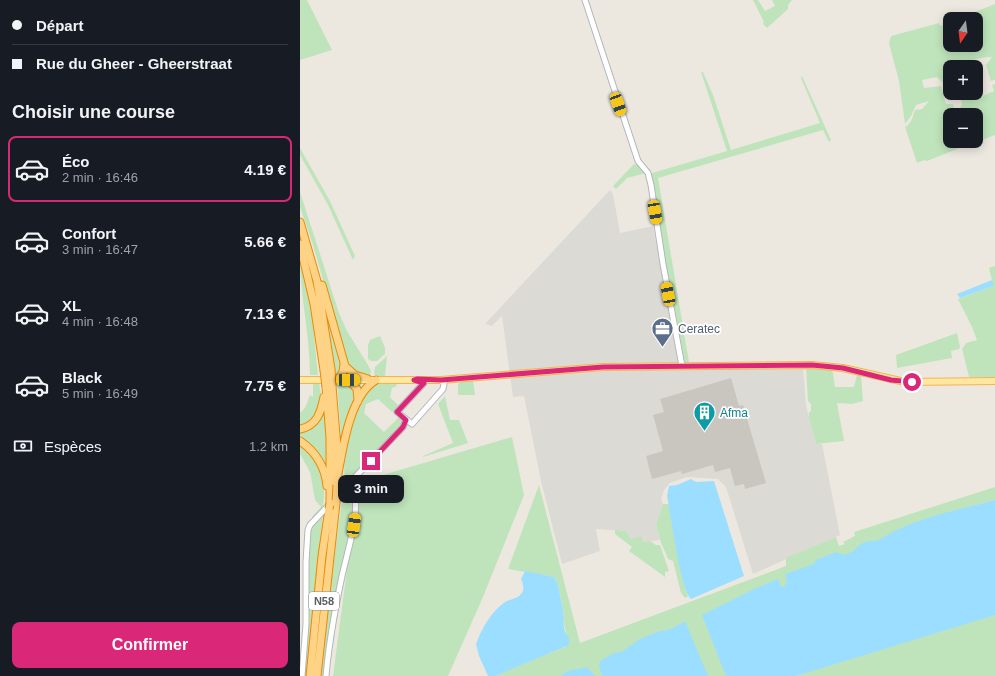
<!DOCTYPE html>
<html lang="fr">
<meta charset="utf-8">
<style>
body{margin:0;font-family:Arial,sans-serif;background:#20242c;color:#f1f3f6;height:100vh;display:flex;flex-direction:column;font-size:15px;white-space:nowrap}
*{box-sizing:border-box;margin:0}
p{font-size:13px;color:#9ea1a6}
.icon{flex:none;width:22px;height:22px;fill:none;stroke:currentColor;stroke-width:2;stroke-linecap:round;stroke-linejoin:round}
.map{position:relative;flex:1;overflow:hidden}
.details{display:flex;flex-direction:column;background:#171b24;width:300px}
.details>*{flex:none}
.guide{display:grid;align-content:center;height:88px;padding:0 12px;background:#171b24}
.needle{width:26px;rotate:194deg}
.tools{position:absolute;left:643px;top:12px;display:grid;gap:8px}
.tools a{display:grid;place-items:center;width:40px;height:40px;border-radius:8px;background:#171b24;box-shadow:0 2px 10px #0003;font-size:20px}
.end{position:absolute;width:18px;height:18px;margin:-9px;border:5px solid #db2777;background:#fff;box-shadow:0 0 0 2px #fff}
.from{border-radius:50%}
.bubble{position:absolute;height:28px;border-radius:8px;background:#171b24;box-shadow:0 2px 10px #0003;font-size:13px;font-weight:700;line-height:28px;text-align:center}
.car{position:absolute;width:12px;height:24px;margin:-12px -6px;border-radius:5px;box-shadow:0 0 3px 1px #0007;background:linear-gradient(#f5c518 24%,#345 0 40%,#f5c518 0 76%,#345 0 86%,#f5c518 0)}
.guide b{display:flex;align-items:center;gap:14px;height:38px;font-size:15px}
.guide b+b{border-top:1px solid #363941}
.guide i{width:10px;height:10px;background:#f1f3f6}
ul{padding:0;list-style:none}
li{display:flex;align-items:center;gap:12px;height:66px;margin:0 8px 6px;padding:0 4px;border:2px solid transparent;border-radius:8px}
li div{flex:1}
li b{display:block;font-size:15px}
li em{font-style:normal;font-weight:700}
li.on{border-color:#db2777}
li>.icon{width:36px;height:36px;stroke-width:1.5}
h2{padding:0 12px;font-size:18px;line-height:48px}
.pay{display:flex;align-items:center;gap:10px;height:44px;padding:0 12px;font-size:15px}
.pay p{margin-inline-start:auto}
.primary-button{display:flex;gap:8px;margin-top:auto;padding:8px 12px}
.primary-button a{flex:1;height:46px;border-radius:8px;background:#db2777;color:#fff;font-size:16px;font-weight:700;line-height:46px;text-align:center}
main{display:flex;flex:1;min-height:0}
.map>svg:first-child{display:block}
</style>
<main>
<section class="details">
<div class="guide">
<b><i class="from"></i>Départ</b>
<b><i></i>Rue du Gheer - Gheerstraat</b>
</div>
<h2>Choisir une course</h2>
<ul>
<li class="on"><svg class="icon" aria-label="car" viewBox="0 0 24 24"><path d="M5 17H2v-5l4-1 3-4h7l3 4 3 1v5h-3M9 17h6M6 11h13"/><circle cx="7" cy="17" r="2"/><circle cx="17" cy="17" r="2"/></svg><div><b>Éco</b><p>2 min · 16:46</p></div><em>4.19 €</em></li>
<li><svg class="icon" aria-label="car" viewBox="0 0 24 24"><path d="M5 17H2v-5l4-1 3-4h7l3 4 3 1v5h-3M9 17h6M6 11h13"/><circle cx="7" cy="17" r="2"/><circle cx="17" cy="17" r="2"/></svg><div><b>Confort</b><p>3 min · 16:47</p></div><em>5.66 €</em></li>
<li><svg class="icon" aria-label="car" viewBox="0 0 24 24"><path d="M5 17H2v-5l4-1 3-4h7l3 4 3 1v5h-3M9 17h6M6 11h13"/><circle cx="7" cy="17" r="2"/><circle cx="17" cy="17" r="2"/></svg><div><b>XL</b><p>4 min · 16:48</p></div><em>7.13 €</em></li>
<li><svg class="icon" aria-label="car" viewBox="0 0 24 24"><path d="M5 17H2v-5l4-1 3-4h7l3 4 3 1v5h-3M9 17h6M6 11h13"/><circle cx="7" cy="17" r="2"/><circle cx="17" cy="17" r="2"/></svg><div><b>Black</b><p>5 min · 16:49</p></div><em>7.75 €</em></li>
</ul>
<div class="pay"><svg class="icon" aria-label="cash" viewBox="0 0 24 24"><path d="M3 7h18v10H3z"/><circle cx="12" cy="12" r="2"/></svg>Espèces<p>1.2 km</p></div>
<div class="primary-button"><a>Confirmer</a></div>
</section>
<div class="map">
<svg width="695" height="676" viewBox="0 0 695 676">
<rect width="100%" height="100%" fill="#ece8df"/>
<!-- industrial -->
<path fill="#dcdad4" d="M310,190l3,4 7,39 33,-7 26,142 124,-1 3,39 10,38h6l18,91 -87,39 -27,-87 -8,-8 -31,-2 -17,6 -6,7 -3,9 2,5 -7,20 4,16 -17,2 -12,-3 -5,-8 -30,-2 4,22 -38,13 -21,-83 -17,-85 -11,1 -11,-81 -10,10 -7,-2z"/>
<!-- green -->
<path fill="#bfe4bb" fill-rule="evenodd" d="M0,0h7l25,50 -32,10z
M453,0h5l7,11 10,-5 -3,-6h20l-4,5v4l-21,19 -4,-4 1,-2z
M695,4v76l-4,1 -5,-16 6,-8c-13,0 -30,6 -43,9v12l-2,4 2,4 -6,-3 -6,-6 -15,3 2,8 17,-2 5,18h7l2,8h3l4,-8 -1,-4 10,-3 5,2 18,-8 -2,-6 3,-1v51l-29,11 -1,-2 -9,3 1,2 -30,12 -3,-1 -7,3 -12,-36c7,-4 7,-9 10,-17l7,-1 7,-8 -13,4 -5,11 -6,8 -6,-43 -10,-38 2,-7 48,-13 1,3 10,-4v23h26v-26h-19zM650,115h26v26h-26z
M401,72h2l10,23 18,55 89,-27 -19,-45 1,-2 29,64 -2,2 -6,-12 -165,48 31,184 -4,1 -36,-189 78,-23z
M0,148l30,53 25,55 -2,4 -25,-55 -28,-50z
M334,164l5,2 7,7 -19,5 -11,11 -3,-3z
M0,192l39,121 8,18 21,34 3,6 -1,5c-9,-1 -16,-5 -23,-12l-34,-119 -13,-38z
M0,257l11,47 7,71h-8c0,-40 -10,-79 -10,-118z
M695,266v111h-26l-7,-28 4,-6 11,-3 -5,-13 -14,-28 33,-12 2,-2 -4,-17z
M24,296l17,65 -1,14h-4z
M657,333l3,14 -1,2 -8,2 1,7 -55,10 -1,-13z
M80,336l5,12v6l-8,7h-6l-3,-2v-14l2,-5z
M87,356l-2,20h-9l-2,-3 1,-6z
M506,368h26l3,19h19l3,-12h4l2,26 -11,3 -15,-1 7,38 -28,3 -7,-26v-6l2,-1v-7l-3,-3z
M161,381h12l2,14h-17v-11z
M13,382h6l3,19 -10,20 -12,5v-13l5,-5 5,-13 3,2z
M37,382h13l7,13 -15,56z
M85,382l11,1 1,3 -5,2 -2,9 9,9 -7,6 -14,-13 -12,5 -2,9 20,19 16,-16 4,4 -56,62 -3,1c-3,-25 3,-62 16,-83 4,-6 9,-12 14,-17z
M145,396l5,24h9l9,23 -45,14v-1l30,-13 -15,-39z
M24,408l4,40v30l-28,-39v-9z
M212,437l12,58 -41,102 -35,79h-115l19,-145 -28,145h-3l10,-93 12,-92 6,-4h3l2,3 2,16 3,-24z
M0,445l6,4 10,11 9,22 -2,26 -9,11 -2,-2 9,-10 -6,-7 -5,-28 -10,-18z
M239,485l41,158 206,-77v-8l50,-21 3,9 6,-2 -2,-2 12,-6 -1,-4 141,-45v13l-53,14 -21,8 74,-21v175h-504l74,-29 2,-12 -4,-14 1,-4 -6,-33 -4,-7 -46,-8z
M363,504h6l14,75 5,17 -3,2 -4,-5 -8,-32 -5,-2 -8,-19 -4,-16z
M23,514l-16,162h-4l7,-148z
M315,530l11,1 5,8 10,-3 2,6 7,-1 6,4h4l9,26 -4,1v5l-36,-26 3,-4 -17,-13z"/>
<!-- water -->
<path fill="#9cdeff" d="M692,280l2,5 -3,2 -31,11 -3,-4z
M391,479l5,3 18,-1 30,95 -53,23c-11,-10 -20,-84 -24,-103l2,-10 8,-1z
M695,500v115l-199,61h-70l-24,-61 52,-26 24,-10 3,7 2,1 4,-4 -2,-9 29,-10 2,-4 20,-8 8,3 10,-4c4,-8 15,-11 23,-10 34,-22 79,-31 118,-41z
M225,571l29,6 4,7 6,33c-2,6 1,16 5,21v7l-74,31h-7l-9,-20 -3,-12c6,-16 15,-32 29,-42 5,-3 12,-3 16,-8 4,-5 2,-10 0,-15z
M385,621l23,55h-106l-3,-10 1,-5 14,-8 7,-1 19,-13 17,-7 14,-3z
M287,667l8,9h-35l8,-5z"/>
<!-- building -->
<path fill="#c9c5bf" d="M431,378l8,28 4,-1 23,78 -21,6 -1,-5 -9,2 -5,-18 -15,4 -2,-7 -31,9 -1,-3 -29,8 -6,-23 17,-5 -10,-36 11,-3 -4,-13z"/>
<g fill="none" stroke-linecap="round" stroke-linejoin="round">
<defs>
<path id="minor" d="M285,0l53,161 10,12 3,12 12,79 19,102
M124,383l-27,29 15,12 31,-35 1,-5 -3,-4
M36,497l67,-70 3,-7
M2,676l4,-52v-62l2,-32 2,-5 19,-20
M26,676c3,-34 9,-67 16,-100 7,-32 19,-62 11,-96"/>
<path id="major" d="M0,380h116
M114,380h27l162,-13 209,-2 31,3 62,14 90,-1"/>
<path id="highway" d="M0,222l17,59 14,88
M0,244l14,60 10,66
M22,285l23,81 10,9 13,4
M38,379l5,-7 1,-8
M48,379l9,10 1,12
M32,386l5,61v38
M26,387l4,51v65
M0,429c17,-3 21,-17 24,-32
M0,441c16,11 25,25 27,45
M38,474c5,-27 12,-79 38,-94
M10,676l12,-120 7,-47
M17,676l19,-173"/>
</defs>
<!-- minor casing -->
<use href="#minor" stroke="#b2b7bb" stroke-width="7"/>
<!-- major casing -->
<use href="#major" stroke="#f2b552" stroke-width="8"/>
<!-- highway casing -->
<use href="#highway" stroke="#eb8a00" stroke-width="9"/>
<!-- minor -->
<use href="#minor" stroke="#fff" stroke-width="5"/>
<!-- major -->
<use href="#major" stroke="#ffe6a1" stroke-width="6"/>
<!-- highway -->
<use href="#highway" stroke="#fed385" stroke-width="7"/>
<defs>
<path id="highway-bridge" d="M31,369l1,17
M24,370l2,17
M36,503l1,-18
M29,509l1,-6"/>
</defs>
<!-- highway-bridge casing -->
<use href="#highway-bridge" stroke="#eb8a00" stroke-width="9" stroke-linecap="butt"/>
<!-- highway-bridge -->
<use href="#highway-bridge" stroke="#fed385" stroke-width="7"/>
</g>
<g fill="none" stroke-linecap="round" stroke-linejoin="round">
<!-- route -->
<path stroke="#db2777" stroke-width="5" d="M71,461l32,-34 3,-7 -9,-8 27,-29 -10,-3 3,-1 24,1 162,-13 209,-2 31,3 48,12 21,2"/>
</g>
<!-- icons -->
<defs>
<symbol id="office-pin" viewBox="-11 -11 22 30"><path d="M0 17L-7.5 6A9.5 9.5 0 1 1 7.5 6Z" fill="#5c6f8a" stroke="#fff"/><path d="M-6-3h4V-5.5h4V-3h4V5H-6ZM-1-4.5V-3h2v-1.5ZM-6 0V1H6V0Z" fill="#fff"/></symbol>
<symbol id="building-pin" viewBox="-11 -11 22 30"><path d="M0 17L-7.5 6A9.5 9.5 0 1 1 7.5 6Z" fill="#0f9aa8" stroke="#fff"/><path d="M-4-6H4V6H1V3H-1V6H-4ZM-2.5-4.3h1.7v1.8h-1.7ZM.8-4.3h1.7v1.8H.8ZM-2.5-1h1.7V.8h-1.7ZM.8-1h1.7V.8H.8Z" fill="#fff"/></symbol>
</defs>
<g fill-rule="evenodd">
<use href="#office-pin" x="350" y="316" width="25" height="34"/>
<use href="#building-pin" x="392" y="400" width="25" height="34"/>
</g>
<g text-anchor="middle" stroke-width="3.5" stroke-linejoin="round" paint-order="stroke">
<!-- shield labels -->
<rect fill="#fff" stroke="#8a8e90" stroke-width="1" x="9" y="592" width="30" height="18" rx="3"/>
<g font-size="11" font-weight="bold" fill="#585d61">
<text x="24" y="605">N58</text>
</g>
<!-- service labels -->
<g font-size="12" fill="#4e5e75" stroke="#fff" text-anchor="start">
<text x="378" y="333">Ceratec</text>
</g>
<!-- culture labels -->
<g font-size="12" fill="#0d838f" stroke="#fff" text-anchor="start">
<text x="420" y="417">Afma</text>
</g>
</g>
</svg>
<div class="tools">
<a><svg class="needle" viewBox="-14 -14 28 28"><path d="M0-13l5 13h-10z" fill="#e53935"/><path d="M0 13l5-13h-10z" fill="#9ea1a6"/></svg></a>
<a>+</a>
<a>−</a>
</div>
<i class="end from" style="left:612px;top:382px"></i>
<i class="end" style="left:71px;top:461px"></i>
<div class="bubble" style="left:38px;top:475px;width:66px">3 min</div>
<i class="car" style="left:318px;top:104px;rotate:160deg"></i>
<i class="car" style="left:355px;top:212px;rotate:170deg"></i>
<i class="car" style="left:368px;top:294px;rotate:349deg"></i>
<i class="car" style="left:48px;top:380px;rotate:90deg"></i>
<i class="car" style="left:54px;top:525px;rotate:8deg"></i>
</div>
</main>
